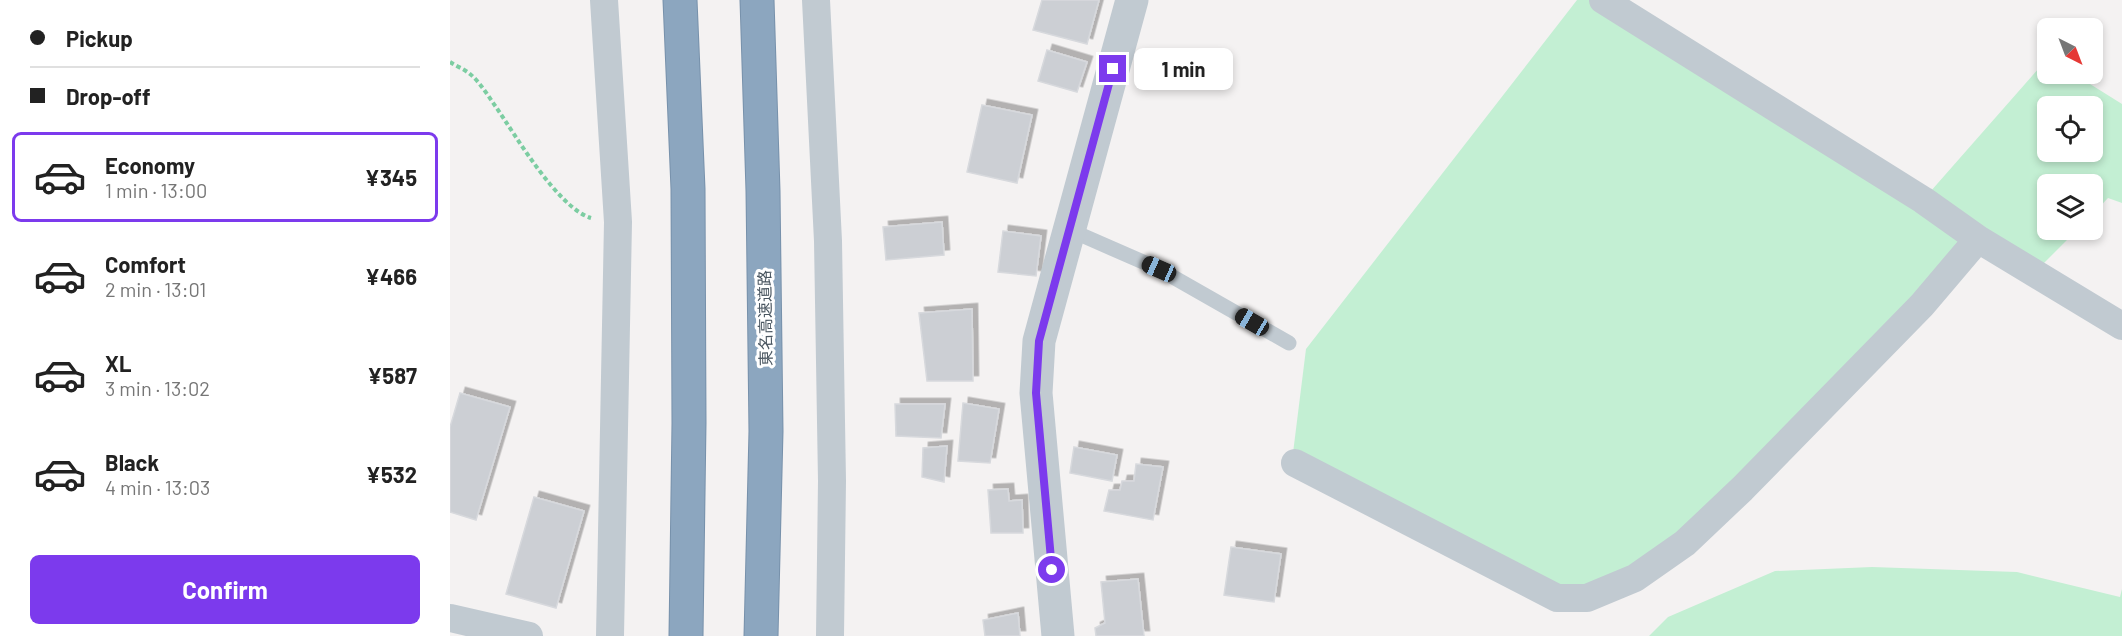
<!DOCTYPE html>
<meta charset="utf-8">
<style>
body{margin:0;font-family:Barlow,"Noto Sans JP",sans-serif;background:#f2f2f2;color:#222;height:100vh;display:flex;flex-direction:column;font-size:22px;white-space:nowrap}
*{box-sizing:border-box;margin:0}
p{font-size:20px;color:#767676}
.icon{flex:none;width:33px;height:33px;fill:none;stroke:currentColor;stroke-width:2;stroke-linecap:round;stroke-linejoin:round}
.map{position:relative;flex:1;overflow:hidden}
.sheet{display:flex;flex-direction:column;background:#fff;width:450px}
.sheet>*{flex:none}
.guide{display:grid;align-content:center;height:132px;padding:0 30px;background:#fff}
.needle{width:39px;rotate:138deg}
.fabs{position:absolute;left:1587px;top:18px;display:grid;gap:12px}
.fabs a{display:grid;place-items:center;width:66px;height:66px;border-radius:9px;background:#fff;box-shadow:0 3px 9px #0003;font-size:30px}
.end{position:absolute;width:27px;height:27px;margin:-14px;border:8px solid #7c3aed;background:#fff;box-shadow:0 0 0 3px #fff}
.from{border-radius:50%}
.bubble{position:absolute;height:42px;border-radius:9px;background:#fff;box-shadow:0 3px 9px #0003;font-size:20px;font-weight:700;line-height:42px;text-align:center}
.car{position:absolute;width:18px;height:36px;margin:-18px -9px;border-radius:8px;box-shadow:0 0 4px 2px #0007;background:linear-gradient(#222 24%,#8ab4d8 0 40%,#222 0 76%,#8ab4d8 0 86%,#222 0)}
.guide b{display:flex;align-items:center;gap:21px;height:57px;font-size:22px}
.guide b+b{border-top:2px solid #e0e0e0}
.guide i{width:15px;height:15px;background:#222}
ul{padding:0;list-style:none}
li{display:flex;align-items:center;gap:18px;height:90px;margin:0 12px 9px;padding:0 18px;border:3px solid transparent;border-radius:9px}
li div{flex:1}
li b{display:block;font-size:22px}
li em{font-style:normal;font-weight:700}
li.active{border-color:#7c3aed}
li>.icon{width:54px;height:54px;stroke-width:1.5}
.primary-button{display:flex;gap:12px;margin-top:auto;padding:12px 30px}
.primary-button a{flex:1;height:69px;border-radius:9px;background:#7c3aed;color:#fff;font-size:24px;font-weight:700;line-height:69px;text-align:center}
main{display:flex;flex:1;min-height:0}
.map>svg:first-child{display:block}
</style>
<main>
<section class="sheet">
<div class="guide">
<b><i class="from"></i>Pickup</b>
<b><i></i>Drop-off</b>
</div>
<ul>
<li class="active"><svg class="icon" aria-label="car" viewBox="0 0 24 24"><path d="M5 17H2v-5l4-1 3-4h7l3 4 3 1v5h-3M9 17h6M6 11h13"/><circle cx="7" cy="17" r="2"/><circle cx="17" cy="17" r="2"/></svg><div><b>Economy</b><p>1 min · 13:00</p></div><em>¥345</em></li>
<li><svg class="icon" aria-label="car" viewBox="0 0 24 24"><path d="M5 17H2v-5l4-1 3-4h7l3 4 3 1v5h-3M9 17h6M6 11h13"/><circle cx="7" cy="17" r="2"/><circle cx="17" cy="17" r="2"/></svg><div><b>Comfort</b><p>2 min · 13:01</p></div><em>¥466</em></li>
<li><svg class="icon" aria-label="car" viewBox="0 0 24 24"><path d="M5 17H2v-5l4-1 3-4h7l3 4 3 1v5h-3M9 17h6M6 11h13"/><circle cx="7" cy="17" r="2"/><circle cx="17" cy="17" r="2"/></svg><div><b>XL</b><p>3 min · 13:02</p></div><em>¥587</em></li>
<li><svg class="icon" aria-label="car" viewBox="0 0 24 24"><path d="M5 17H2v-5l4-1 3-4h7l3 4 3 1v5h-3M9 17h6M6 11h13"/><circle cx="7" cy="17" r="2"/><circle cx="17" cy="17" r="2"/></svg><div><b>Black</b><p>4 min · 13:03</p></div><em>¥532</em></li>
</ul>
<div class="primary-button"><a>Confirm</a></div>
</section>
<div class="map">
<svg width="1672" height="636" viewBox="0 0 1672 636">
<defs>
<filter id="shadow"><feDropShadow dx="5.5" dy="-5.5" stdDeviation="0" flood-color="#0004"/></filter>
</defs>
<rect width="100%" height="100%" fill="#f4f2f2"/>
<!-- green -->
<path fill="#c3efd3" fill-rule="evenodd" d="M1127,0h18l383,239 -314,328 -89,31 -282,-145 13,-104z
M1597,59l1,15h26l48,30v99l-14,-5 -15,16 -1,-30h-44v46h29l-43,43 -111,-73zM1598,106h44v46h-44z
M1422,567l145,5 103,25 2,-8v47h-473l19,-19 107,-46z"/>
<!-- building -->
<path fill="#cccfd4" stroke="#d7d9dd" stroke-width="1.5" filter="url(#shadow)" d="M592,0h57l-12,44 -54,-14z
M597,50l40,12 -10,30 -39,-11z
M532,105l50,10 -15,68 -50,-11z
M492,222l2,33 -58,5 -3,-33z
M553,231l38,5 -5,40 -38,-4z
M522,309l1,72h-46l-8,-68z
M10,393l50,14 -34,113 -26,-8v-85z
M513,403l36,6 -9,54 -32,-2z
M445,404h50l-4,34 -45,-2z
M497,446l-3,36 -22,-5 1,-29z
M624,447l43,8 -5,26 -42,-8z
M686,464l27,3 -10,53 -49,-9 5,-21h11l2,-9h12z
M558,489l1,12 13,-1 1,33h-32l-3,-43z
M84,497l50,14 -28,97 -50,-14z
M781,547l50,7 -7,48 -50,-7z
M688,579l6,57h-48l-1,-8 10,-5 -4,-41z
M568,613l2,23h-35l-2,-16z"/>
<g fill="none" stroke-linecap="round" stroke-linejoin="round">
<defs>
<path id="motorway" d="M230,0l8,189 1,234 -3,213
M307,0l6,191 3,240 -5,205"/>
</defs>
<!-- motorway casing -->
<use href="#motorway" stroke="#7791ab" stroke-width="35"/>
<!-- path -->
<path stroke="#7ccda2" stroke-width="4" stroke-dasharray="4.5 3" stroke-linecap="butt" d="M0,62c6,4 14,7 20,12 10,8 18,22 26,33 20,29 62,101 95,111"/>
<!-- service -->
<path stroke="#c1cad1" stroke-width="15" d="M620,230l89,39 130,74"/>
<!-- minor -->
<path stroke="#c1cad1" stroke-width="28" d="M154,0l14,222 -8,414
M366,0l12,241 4,240 -2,155
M1153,0l320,200 55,39 144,87
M845,463l262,135h30l48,-20 50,-35 57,-54 180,-184 56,-66
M0,618l79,18"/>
<!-- tertiary -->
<path stroke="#c1cad1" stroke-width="33" d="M608,636l-22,-243 3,-52 93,-341"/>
<!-- motorway -->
<use href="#motorway" stroke="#8ca6bf" stroke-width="33"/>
</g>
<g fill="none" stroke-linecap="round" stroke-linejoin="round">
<!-- route -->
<path stroke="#7c3aed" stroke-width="8" d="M602,570l-16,-177 3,-52 74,-272"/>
</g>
<g text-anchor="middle" stroke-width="6" stroke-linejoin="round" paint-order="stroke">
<!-- street labels -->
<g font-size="16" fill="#4a5660" stroke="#fff">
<text transform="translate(315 318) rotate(-91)" y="6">東名高速道路</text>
</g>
</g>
</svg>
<div class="fabs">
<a><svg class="needle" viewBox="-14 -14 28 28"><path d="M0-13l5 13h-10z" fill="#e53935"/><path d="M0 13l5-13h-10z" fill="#767676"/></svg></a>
<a><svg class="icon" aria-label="locate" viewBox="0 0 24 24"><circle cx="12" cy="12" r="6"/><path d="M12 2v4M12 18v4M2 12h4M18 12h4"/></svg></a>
<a><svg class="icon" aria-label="layers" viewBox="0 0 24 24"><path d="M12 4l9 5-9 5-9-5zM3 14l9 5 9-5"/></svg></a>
</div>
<i class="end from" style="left:602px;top:570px"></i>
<i class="end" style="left:663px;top:69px"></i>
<div class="bubble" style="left:684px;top:48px;width:99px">1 min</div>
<i class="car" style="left:709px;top:269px;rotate:294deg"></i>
<i class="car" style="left:802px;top:322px;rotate:300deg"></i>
</div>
</main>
